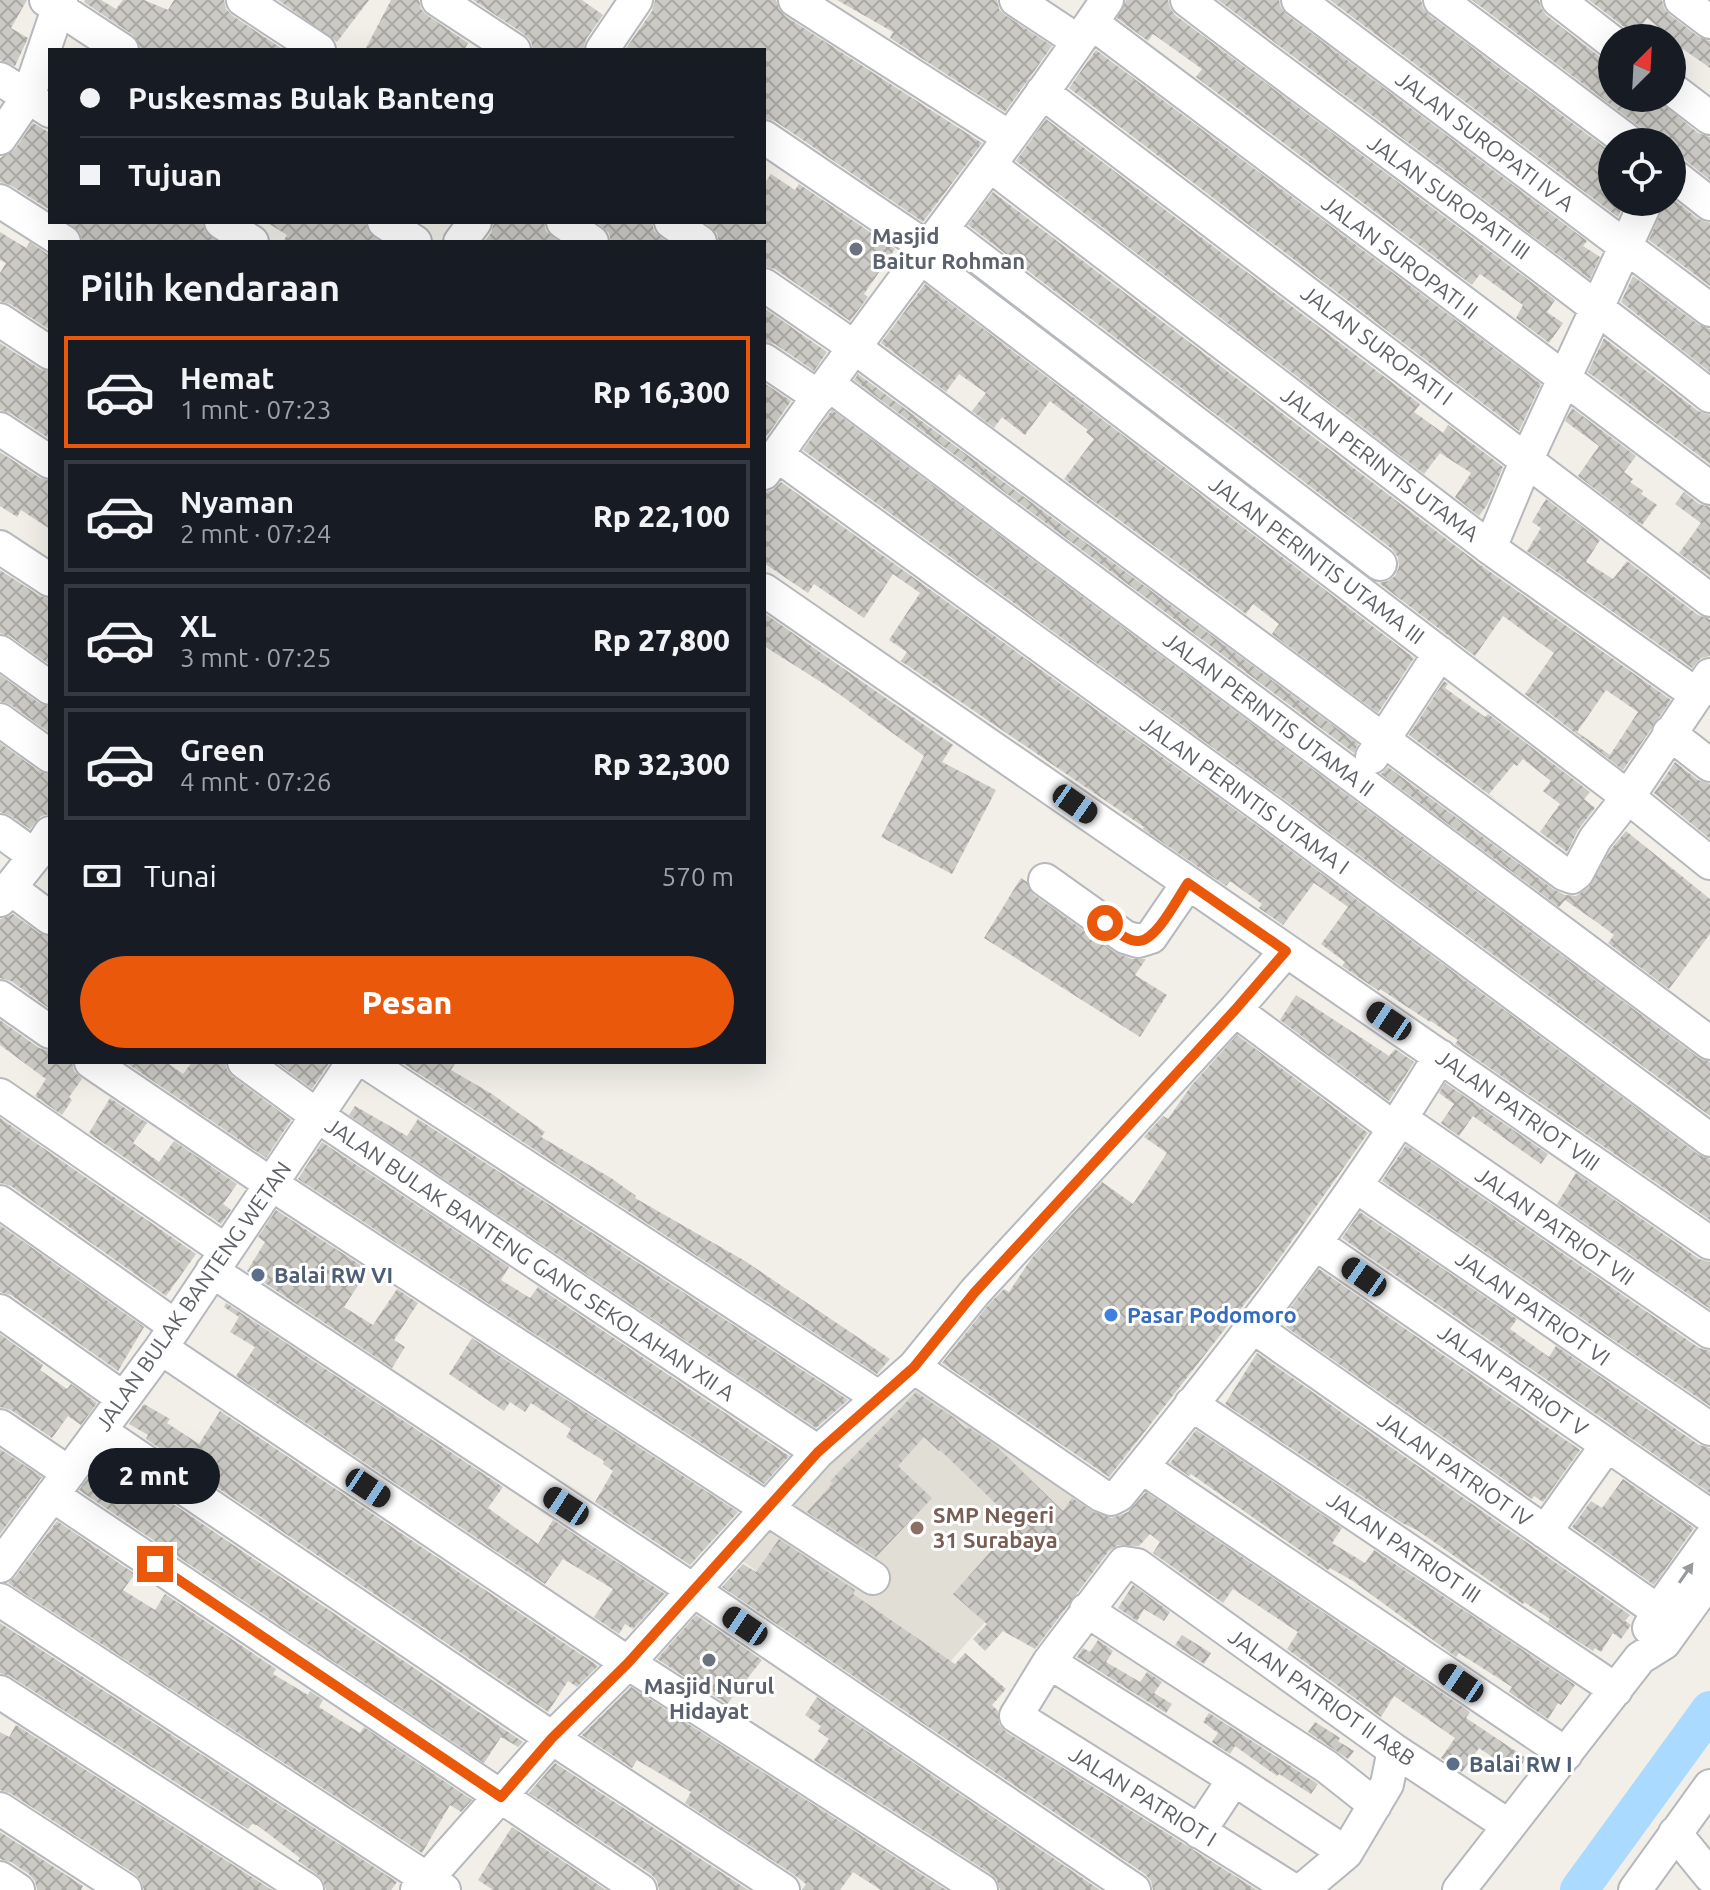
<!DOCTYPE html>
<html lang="id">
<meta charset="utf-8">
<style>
body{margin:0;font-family:Ubuntu,sans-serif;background:#242831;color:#f1f3f6;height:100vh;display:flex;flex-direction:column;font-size:30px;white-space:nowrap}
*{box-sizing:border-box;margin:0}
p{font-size:26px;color:#9ea1a6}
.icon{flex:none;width:44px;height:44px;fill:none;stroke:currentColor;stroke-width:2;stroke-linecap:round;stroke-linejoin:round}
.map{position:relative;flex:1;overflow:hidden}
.side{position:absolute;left:48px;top:240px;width:718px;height:824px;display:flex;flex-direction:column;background:#171b24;border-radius:0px;box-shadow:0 8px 32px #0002}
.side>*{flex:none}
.banner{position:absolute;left:48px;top:48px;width:718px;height:176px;border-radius:0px;box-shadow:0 8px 32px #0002;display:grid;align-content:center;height:176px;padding:0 32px;background:#171b24}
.needle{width:52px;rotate:24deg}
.fabs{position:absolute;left:1598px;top:24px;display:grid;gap:16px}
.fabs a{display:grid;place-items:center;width:88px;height:88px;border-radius:50%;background:#171b24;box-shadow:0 8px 32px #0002;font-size:40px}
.end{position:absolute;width:36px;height:36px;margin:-18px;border:10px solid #ea580c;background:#fff;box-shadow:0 0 0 4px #fff}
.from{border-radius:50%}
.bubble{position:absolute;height:56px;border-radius:28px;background:#171b24;box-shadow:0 8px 32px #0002;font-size:26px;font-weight:800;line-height:56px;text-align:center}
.car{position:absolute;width:24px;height:48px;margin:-24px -12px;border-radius:10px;box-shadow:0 0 6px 2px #0007;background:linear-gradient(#222 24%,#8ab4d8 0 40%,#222 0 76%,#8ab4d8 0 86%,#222 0)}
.banner b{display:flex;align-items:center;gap:28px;height:76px;font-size:30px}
.banner b+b{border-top:2px solid #363941}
.banner i{width:20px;height:20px;background:#f1f3f6}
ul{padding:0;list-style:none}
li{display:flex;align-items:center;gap:24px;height:112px;margin:0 16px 12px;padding:0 16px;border:4px solid #363941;border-radius:0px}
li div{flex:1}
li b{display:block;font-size:30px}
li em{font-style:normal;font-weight:800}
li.on{border-color:#ea580c}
li>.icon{width:72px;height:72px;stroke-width:1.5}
h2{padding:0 32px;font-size:36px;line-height:96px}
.pay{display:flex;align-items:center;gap:20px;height:88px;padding:0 32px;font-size:30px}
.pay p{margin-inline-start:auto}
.primary-button{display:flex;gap:16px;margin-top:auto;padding:16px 32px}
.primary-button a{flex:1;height:92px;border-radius:48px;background:#ea580c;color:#fff;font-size:32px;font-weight:800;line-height:92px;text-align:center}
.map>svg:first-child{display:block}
</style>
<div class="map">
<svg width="1710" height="1890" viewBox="0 0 1710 1890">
<defs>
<pattern id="building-cross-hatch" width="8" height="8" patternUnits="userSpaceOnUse" patternTransform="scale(2)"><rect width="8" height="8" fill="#cccac5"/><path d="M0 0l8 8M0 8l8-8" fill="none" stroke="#a9a8a4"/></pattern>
</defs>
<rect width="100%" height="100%" fill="#f1efe8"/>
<!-- education -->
<path fill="#e1ded6" d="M910,1369l185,129 -169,191 -188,-131z"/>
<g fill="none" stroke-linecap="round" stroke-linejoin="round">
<!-- river -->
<path stroke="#aadaff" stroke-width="38" d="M1579,1890l131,-180"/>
</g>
<!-- building -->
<path fill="url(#building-cross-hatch)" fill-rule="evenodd" d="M0,0h27l-16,28 17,10 -13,28 -15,-6z
M85,0h16l15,9 7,-9h21l24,10 6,-10h50l2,9 7,7 51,34h-142l-9,-15 -49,-33z
M278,0h91l-32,42z
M391,0h28l2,9 6,6 41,28 -4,7h-99z
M473,0h109l21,15 -17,24 -3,11h-50l-2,-9 -7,-7z
M655,0h121l3,9 6,7 197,127 -59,79 -148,-101 -11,-3v-68h-139l27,-39z
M837,0h160l2,9 6,6 47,31 -47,66 -115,-74 3,-6z
M1126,0h42l2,8 5,7 380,285 -8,12 16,11 -14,20 -33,-25 7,-13 -43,-31 -8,11 -276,-208 6,-8 -49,-35 -5,7 -31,-23z
M1218,0h61l2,8 6,7 300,226 -4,5 17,11 -10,22z
M1330,0h91l2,8 6,7 183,138v49h13l-7,15z
M1472,0h67l2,8 5,7 54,42 12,4v37h44l42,35 12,4v43l-26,-21 -12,-4v-13h-24l-2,-8 -6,-7z
M1589,0h73l2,8 6,7 29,22 11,4v27l-27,-19 -11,17v-28l-25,-20 -13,20h-4l-6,-11z
M1096,50l445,334 -22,47 -450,-343z
M1046,119l374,285 -6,8 29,21 5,-8 55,42 -16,38 -8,11 -24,-19 16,-24 -31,-20 -16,21 -408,-313z
M33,123l17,10v77l-40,-25 -10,-3v-24l15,-9z
M771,174l24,16 4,-6 96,65 -31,45 4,3 -18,24 -75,-52 -11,-3v-24h-45l-2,-9 -13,-11h60v-38z
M993,192l486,372 192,136 -48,70 -98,-76 29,-41 -51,-37 -28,40 -96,-73 9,-2 7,-5 4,-9 -1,-10 -6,-8 -424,-324zM1606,690l32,22 -28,43 -33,-23z
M1672,198l26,21 12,4v63l-61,-46 16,-38h7z
M68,222h134l3,9 12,11h-134l-3,-9z
M266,222h99l3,9 12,11h-97l4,-7z
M494,222h50l2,9 13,11h-75l7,-9z
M596,222h56l2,9 13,11h-56l-2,-9z
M0,232l26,16 4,-6 20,14v74l-40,-26 -10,-3v-28l6,-10 -6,-3z
M1633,276l66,49 11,4v43l-89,-70z
M925,284l489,374 -36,55 -106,-79 7,-10 -26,-20 -7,10 -182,-135 30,-40 -8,-7 2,-2 -38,-29 -25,34 -23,-18 -8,11 -22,-17 14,-18 -27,-19 -13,18 -65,-49z
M764,308l63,44 -13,19 -39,-27 -11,-3z
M1604,338l94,73 12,4v49l-122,-92z
M0,343l40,26 10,3v67l-40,-26 -10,-3z
M858,374l500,370 -4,9 -500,-373z
M764,383l27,18 -27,39z
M1572,408l64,48 -12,16 9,7 -3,3 13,9 -2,3 16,11 -15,20 -64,-49 21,-30 -34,-25z
M832,410l867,648 11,4v54l-425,-316 -482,-350z
M0,452l40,26 10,3v48l-29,-19 -4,7 -17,-11z
M781,482l482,348 436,325 11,4v61l-255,-176 3,-4 -27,-19 -1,1 -50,-33 -1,2 -37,-25 3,-4 -24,-18 27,-37 -34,-24 -31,42 -24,-17 3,-4 -32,-23 -4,5 -83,-57 1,-2 -243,-166 6,-9 -18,-12 31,-47 -27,-19 -29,44 -50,-34 -6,9 -44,-30v-71l9,-2z
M1684,492l15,12 11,3v69l-31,-23 22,-30 -26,-19z
M1546,499l54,41 -14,22 27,17 14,-18 71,54 12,4v37l-9,2 -9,10 -165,-117 14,-23 -9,-6z
M0,570l40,26 10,3v66l-39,-28 -11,-4z
M764,613l189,132 -11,17 54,28 -44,84 -71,-37 43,-81 -89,-65 -71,-45z
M0,675l39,28 11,4v26l-39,-28 -11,-4z
M1444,681l4,3 -3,4 40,29 3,-3 102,78 -6,7 11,9 -17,22 -11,22 -27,-20 20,-28 -17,-13 8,-10 -28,-22 -6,7 -3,-2 -25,30 25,19 -105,-78z
M0,743l39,28 11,4v39l-9,2 -11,13 -19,-13 -11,-4z
M1675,762l23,18 12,4v55l-56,-46z
M1388,767l165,122 12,6 11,1 13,-9 22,-38 15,-18 84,68v35l-41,55 -61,-46 6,-8 -16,-12 -33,-23 -6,7 -178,-133z
M1021,878l6,4 7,13 80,57 18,7h14l-11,16 32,20 -27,42 -156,-99z
M13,914l26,19 11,4v72l-39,-28 -11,-3v-59z
M1296,995l93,61 6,-7 19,13 -25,39 -109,-81z
M0,1020l39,28 11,3v11h22l2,9 8,8 -13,18 3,3 -10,15 -27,-19 11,-17 -46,-34z
M1237,1035l131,98 -96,136 -163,208 -167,-114 47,-59 15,-15 5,3 22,-33 71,-77 31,22 34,-51 -23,-16 19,-21 5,3 23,-33z
M125,1062h41l17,12 9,-12h33l2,8 6,7 58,43 -25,38z
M276,1062h54l-18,27z
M401,1062h55l-5,8 41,24 53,38 -4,5 70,41 25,18 -1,2 110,63 145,98 -13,15z
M1445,1083l103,71 -7,10 -68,-48 -14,20 -18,-13 13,-19 -15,-11z
M110,1098l37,25 -14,20 26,19 15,-21 63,43 -14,20 8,6 -10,14 -132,-91z
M355,1106l52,30 11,-17 430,281 -32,28 -467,-313z
M0,1118l196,136 -30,42 -155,-110 -11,-3z
M322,1142l187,125 -8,13 29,18 8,-11 251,169 -25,28 -466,-305z
M1406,1145l293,203 11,3v55l-328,-225z
M1576,1173l123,86 11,3v47l-153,-105z
M276,1210l92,60 -24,37 29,18 24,-36 21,14 -24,37 11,7 -13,21 -145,-97 18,-29 -7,-5z
M1360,1212l157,107 -7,10 39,28 7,-11 143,99 11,3v45l-368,-255z
M0,1225l144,102 -26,44 -107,-76 -11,-3z
M1319,1269l261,181 -37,52 -9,-6 -2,3 -246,-172 9,-13 -6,-4z
M226,1303l277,184 -15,21 50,36 15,-24 112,74 -32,35 -8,-5 -6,10 -25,-17 19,-28 -50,-30 -18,25 -309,-208 19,-29 -25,-15 9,-15 -15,-10z
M0,1334l43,31 -3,5 27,19 4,-5 26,19 -16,22 -13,-9 -16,22 -41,-28 -11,-3z
M472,1338l266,174 -48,53 -95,-63 18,-31 -10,-7 1,-3 -38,-24 5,-8 -40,-26 -6,9 -15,-10 -6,9 -55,-37z
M1257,1353l373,262 -5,6 6,4 -10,14 -8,-6 -12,19 -6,-4 -2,3 -45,-29 2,-3 -26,-17 -1,2 -106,-74 -15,-7 -177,-119z
M916,1392l37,25 13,12 2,-2 28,19 67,65 9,-13 22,14 18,6 16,-6 18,-20 324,220 -4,6 60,40 -10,15 -37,-25 -17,24 -21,-14 14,-20 -61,-42 -13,21 -94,-68 11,-17 -65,-43 -10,14 -70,-50 7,-11 -10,-8 -11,12 -21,-1 -9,6 -74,98 -32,-18 -18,20 -12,-12 14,-15 -34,-30 63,-71 -76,-73 -1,1 -15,-14 -26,29 34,32 -56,59 -69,-45 26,-29 -3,-2z
M144,1404l26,15 -3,4 32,21 21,-33 378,255 -21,21 -9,-6 -20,31 -402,-273 2,-4 -19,-11z
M1196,1430l146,98 -10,15 33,20 9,-13 201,135 -14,20 -3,-2 -10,16 -39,-27 3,-5 -53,-34 -3,4 -103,-76 -23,-13 -2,2 -137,-96 -2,2 -19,-13z
M0,1449l42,28 -42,57z
M104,1457l419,285 -5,5 -17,-10 -17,26 -405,-273z
M1623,1479l71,49 -40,57 -82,-58 19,-26 11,7z
M57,1521l78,53 -12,16 32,20 10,-16 111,75 -3,5 35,21 2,-4 13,9 -4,7 41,26 4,-6 108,73 -11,12 -11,-7 -28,48 -414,-270 7,-6z
M779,1539l76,51 -2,4 102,70 10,-11 41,36 -14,16 6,6 1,13 7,8 251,158h-104l-2,-9 -6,-7 -423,-287 21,-23 13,8z
M1133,1585l37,27 -6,9 -20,-12 -7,12 -19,-13z
M696,1615l66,45 -35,44 -70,-45z
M0,1623l397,259 -6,8h-65l-3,-9 -5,-6 -20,-14 2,-3 -43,-33 -5,-1 -4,5 -238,-153 -10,-3z
M1182,1635l29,18 -7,11 -29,-19z
M1098,1640l15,11 -7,11 34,20 7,-10 15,10 -8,11 18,11 -6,9 -89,-56 6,-9 7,4z
M631,1687l315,203h-65l-28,-18 -13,18h-38l4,-6 -13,-10 -108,-71 6,-11 -54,-32 -5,8 -50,-33z
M817,1697l283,193h-100l-3,-9 -6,-7 -177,-114 15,-21 -11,-8 3,-5 -16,-11z
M1209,1713l109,71 -7,10 -32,-20 -2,2 -42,-30 -5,8 -18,-12 6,-9 -15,-11z
M1315,1722l25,16 -2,3 16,10 -6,8 -40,-27z
M16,1725l256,165h-128l-3,-9 -6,-7 -125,-81 -10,-3v-58l9,5z
M555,1763l193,127h-89l-2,-9 -6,-7 -122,-81z
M512,1827l94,63h-113l-15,-10z
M0,1832l83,54 -2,4h-44l-2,-9 -6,-7 -18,-12 -11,-3z"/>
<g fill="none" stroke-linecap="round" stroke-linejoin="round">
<defs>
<path id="minor" d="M46,0l76,50
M243,0l76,50
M438,0l76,50
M795,0l214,137
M1016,0l62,41
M1187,0c173,133 352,260 523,396
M1298,0l412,310
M1440,0l189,142
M1558,0l54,42
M1681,0l29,22
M1092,23l618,465
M602,50l34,-50
M0,79l50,32
M1672,89l38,29
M1042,92l668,508
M764,137l165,112
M0,138l28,-41 33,-97
M991,166l499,382 207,147
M1672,174l38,30
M0,201l64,41
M221,222l31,20
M384,222l31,20
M563,222l29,20
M671,222l29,20
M943,230l437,334
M460,242l15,-20
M923,259l705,538 82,66
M764,285l90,62 710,527 8,3 5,-4 18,-34 33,-42 82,-122
M0,320l50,33
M764,360l55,37
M828,384l882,659
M0,429l50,33
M777,455l497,360 436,325
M764,473c111,-160 234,-312 343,-473
M0,547l50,33
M1490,548l37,-89 119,-257
M764,590l946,653
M0,652l50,36
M0,720l50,36
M1669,733l41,32
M1372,757l68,-104
M0,831l35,25
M1045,880l80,57 13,4 13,-4 37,-54
M10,888l40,30
M0,900l35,-44 15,-23
M0,997l50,35
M1235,1010l160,119
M91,1062l168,114 614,402
M244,1062l72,53 502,337
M366,1062l512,335
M0,1095l226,156
M1401,1119l309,213
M1356,1186l354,243
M0,1202l175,124
M1315,1243l395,273
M212,1271l481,319 441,300
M0,1311l123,87
M1252,1326l406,285
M161,1348l467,315 353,227
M914,1367l187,128 10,4 8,-4c115,-141 227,-284 321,-439
M1191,1404l425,286
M0,1426l69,47
M100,1431l452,307 231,152
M1142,1467l424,287
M52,1495l588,395
M1545,1532l62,-87
M0,1566l161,-218 192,-286
M0,1600l444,290
M1086,1610l241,157 48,38
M1649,1628l9,-17 52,-72
M1049,1662l185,117 112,74
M0,1692l307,198
M0,1809l125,81
M1199,1832l35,-53
M1675,1833l35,43
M0,1878l18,12
M417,1890l135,-152 76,-75 190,-211 96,-85 61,-75 260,-282 51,-59
M1293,1890l-277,-174 33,-54 75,-99 13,2 257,185 115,76
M1302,1890l44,-37 41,-69 7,-34
M1459,1890l181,-232 24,-15 46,-64
M1635,1890l75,-104"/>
</defs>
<!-- minor casing -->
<use href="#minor" stroke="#b5b8bc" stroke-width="36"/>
<!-- minor -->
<use href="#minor" stroke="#fff" stroke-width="32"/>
</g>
<!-- one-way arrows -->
<defs><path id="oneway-solid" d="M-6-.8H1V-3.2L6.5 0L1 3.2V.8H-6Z" transform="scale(2)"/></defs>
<use fill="#979a9d" href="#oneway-solid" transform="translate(1686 1573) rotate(-55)"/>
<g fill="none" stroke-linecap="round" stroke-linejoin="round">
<!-- route -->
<path stroke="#ea580c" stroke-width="10" d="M155,1564l346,233 51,-59 76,-75 190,-211 96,-85 61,-75 260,-282 51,-59 -98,-68c-10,14 -31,57 -49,58 -12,1 -25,-12 -34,-18"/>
</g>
<!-- markers -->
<g fill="#6b7280" stroke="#fff" stroke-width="3">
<circle cx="856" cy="249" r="8"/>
<circle cx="709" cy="1660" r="8"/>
</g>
<g fill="#5c6f8a" stroke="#fff" stroke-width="3">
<circle cx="258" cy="1275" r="8"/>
<circle cx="1453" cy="1764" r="8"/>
</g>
<circle fill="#3f7fe0" stroke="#fff" stroke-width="3" cx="1111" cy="1315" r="8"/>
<circle fill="#8d6e63" stroke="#fff" stroke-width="3" cx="917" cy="1528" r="8"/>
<g text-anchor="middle" stroke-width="6" stroke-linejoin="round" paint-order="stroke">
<!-- street labels -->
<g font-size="22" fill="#5f6368" stroke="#fff">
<text transform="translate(1485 141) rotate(37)" y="8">JALAN SUROPATI IV A</text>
<text transform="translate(1449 197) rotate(36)" y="8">JALAN SUROPATI III</text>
<text transform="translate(1400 257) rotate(37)" y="8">JALAN SUROPATI II</text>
<text transform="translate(1377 345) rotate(37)" y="8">JALAN SUROPATI I</text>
<text transform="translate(1380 464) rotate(37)" y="8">JALAN PERINTIS UTAMA</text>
<text transform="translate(1317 560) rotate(37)" y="8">JALAN PERINTIS UTAMA III</text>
<text transform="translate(1269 714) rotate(37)" y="8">JALAN PERINTIS UTAMA II</text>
<text transform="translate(1245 795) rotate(36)" y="8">JALAN PERINTIS UTAMA I</text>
<text transform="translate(1518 1110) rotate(35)" y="8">JALAN PATRIOT VIII</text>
<text transform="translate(1555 1226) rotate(35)" y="8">JALAN PATRIOT VII</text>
<text transform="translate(530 1259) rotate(34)" y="8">JALAN BULAK BANTENG GANG SEKOLAHAN XII A</text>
<text transform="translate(193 1296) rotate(-55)" y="8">JALAN BULAK BANTENG WETAN</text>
<text transform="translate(1533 1308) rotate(35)" y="8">JALAN PATRIOT VI</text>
<text transform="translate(1513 1380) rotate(35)" y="8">JALAN PATRIOT V</text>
<text transform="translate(1455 1469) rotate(35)" y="8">JALAN PATRIOT IV</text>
<text transform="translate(1404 1547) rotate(34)" y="8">JALAN PATRIOT III</text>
<text transform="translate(1322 1697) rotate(35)" y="8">JALAN PATRIOT II A&amp;B</text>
<text transform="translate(1143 1796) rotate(32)" y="8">JALAN PATRIOT I</text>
</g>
<!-- worship labels -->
<g font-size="22" font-weight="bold" fill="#5b616d" stroke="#fff" text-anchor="start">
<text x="872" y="244">Masjid<tspan x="872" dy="25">Baitur Rohman</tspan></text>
<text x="709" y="1694" text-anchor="middle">Masjid Nurul<tspan x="709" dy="25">Hidayat</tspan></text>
</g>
<!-- service labels -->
<g font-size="22" font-weight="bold" fill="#4e5e75" stroke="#fff" text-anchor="start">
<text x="274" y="1283">Balai RW VI</text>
<text x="1469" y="1772">Balai RW I</text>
</g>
<!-- shop labels -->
<g font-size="22" font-weight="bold" fill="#366cbe" stroke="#fff" text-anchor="start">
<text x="1127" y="1323">Pasar Podomoro</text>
</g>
<!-- education labels -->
<g font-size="22" font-weight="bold" fill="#785e54" stroke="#fff" text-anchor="start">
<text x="933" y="1523">SMP Negeri<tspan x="933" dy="25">31 Surabaya</tspan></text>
</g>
</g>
</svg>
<div class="fabs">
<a><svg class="needle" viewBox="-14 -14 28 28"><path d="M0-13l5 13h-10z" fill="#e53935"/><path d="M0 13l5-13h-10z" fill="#9ea1a6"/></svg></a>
<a><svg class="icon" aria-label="locate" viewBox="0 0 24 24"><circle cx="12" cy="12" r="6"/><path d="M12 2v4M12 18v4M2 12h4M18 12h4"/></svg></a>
</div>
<i class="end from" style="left:1105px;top:923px"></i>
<i class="end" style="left:155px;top:1564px"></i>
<div class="bubble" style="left:88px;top:1448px;width:132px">2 mnt</div>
<i class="car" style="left:1075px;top:804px;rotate:125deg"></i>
<i class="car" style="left:1389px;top:1021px;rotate:304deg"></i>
<i class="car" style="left:1364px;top:1277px;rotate:305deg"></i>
<i class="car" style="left:368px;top:1488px;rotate:124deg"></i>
<i class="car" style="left:566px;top:1506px;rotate:303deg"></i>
<i class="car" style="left:745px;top:1626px;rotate:304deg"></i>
<i class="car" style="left:1461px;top:1683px;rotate:304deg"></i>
<div class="banner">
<b><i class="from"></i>Puskesmas Bulak Banteng</b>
<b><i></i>Tujuan</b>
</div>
<section class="side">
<h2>Pilih kendaraan</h2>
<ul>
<li class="on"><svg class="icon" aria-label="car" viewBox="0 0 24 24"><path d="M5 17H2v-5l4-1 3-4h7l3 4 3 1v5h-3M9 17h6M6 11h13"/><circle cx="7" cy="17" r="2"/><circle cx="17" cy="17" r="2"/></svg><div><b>Hemat</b><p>1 mnt · 07:23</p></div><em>Rp 16,300</em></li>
<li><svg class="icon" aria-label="car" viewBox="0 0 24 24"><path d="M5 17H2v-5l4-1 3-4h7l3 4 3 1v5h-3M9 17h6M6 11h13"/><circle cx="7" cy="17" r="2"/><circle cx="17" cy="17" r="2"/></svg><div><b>Nyaman</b><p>2 mnt · 07:24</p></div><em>Rp 22,100</em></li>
<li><svg class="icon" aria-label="car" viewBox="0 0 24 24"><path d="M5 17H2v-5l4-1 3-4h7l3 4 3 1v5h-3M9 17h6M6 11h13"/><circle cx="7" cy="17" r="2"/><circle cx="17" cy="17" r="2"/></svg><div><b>XL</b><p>3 mnt · 07:25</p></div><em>Rp 27,800</em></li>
<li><svg class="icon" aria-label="car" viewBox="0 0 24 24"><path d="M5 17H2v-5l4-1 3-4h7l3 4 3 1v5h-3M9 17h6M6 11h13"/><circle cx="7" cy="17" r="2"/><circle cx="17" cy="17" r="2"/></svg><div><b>Green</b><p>4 mnt · 07:26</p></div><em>Rp 32,300</em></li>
</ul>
<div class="pay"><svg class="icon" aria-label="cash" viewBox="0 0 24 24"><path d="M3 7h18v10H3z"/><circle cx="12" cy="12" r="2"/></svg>Tunai<p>570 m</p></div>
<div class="primary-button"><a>Pesan</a></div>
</section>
</div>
